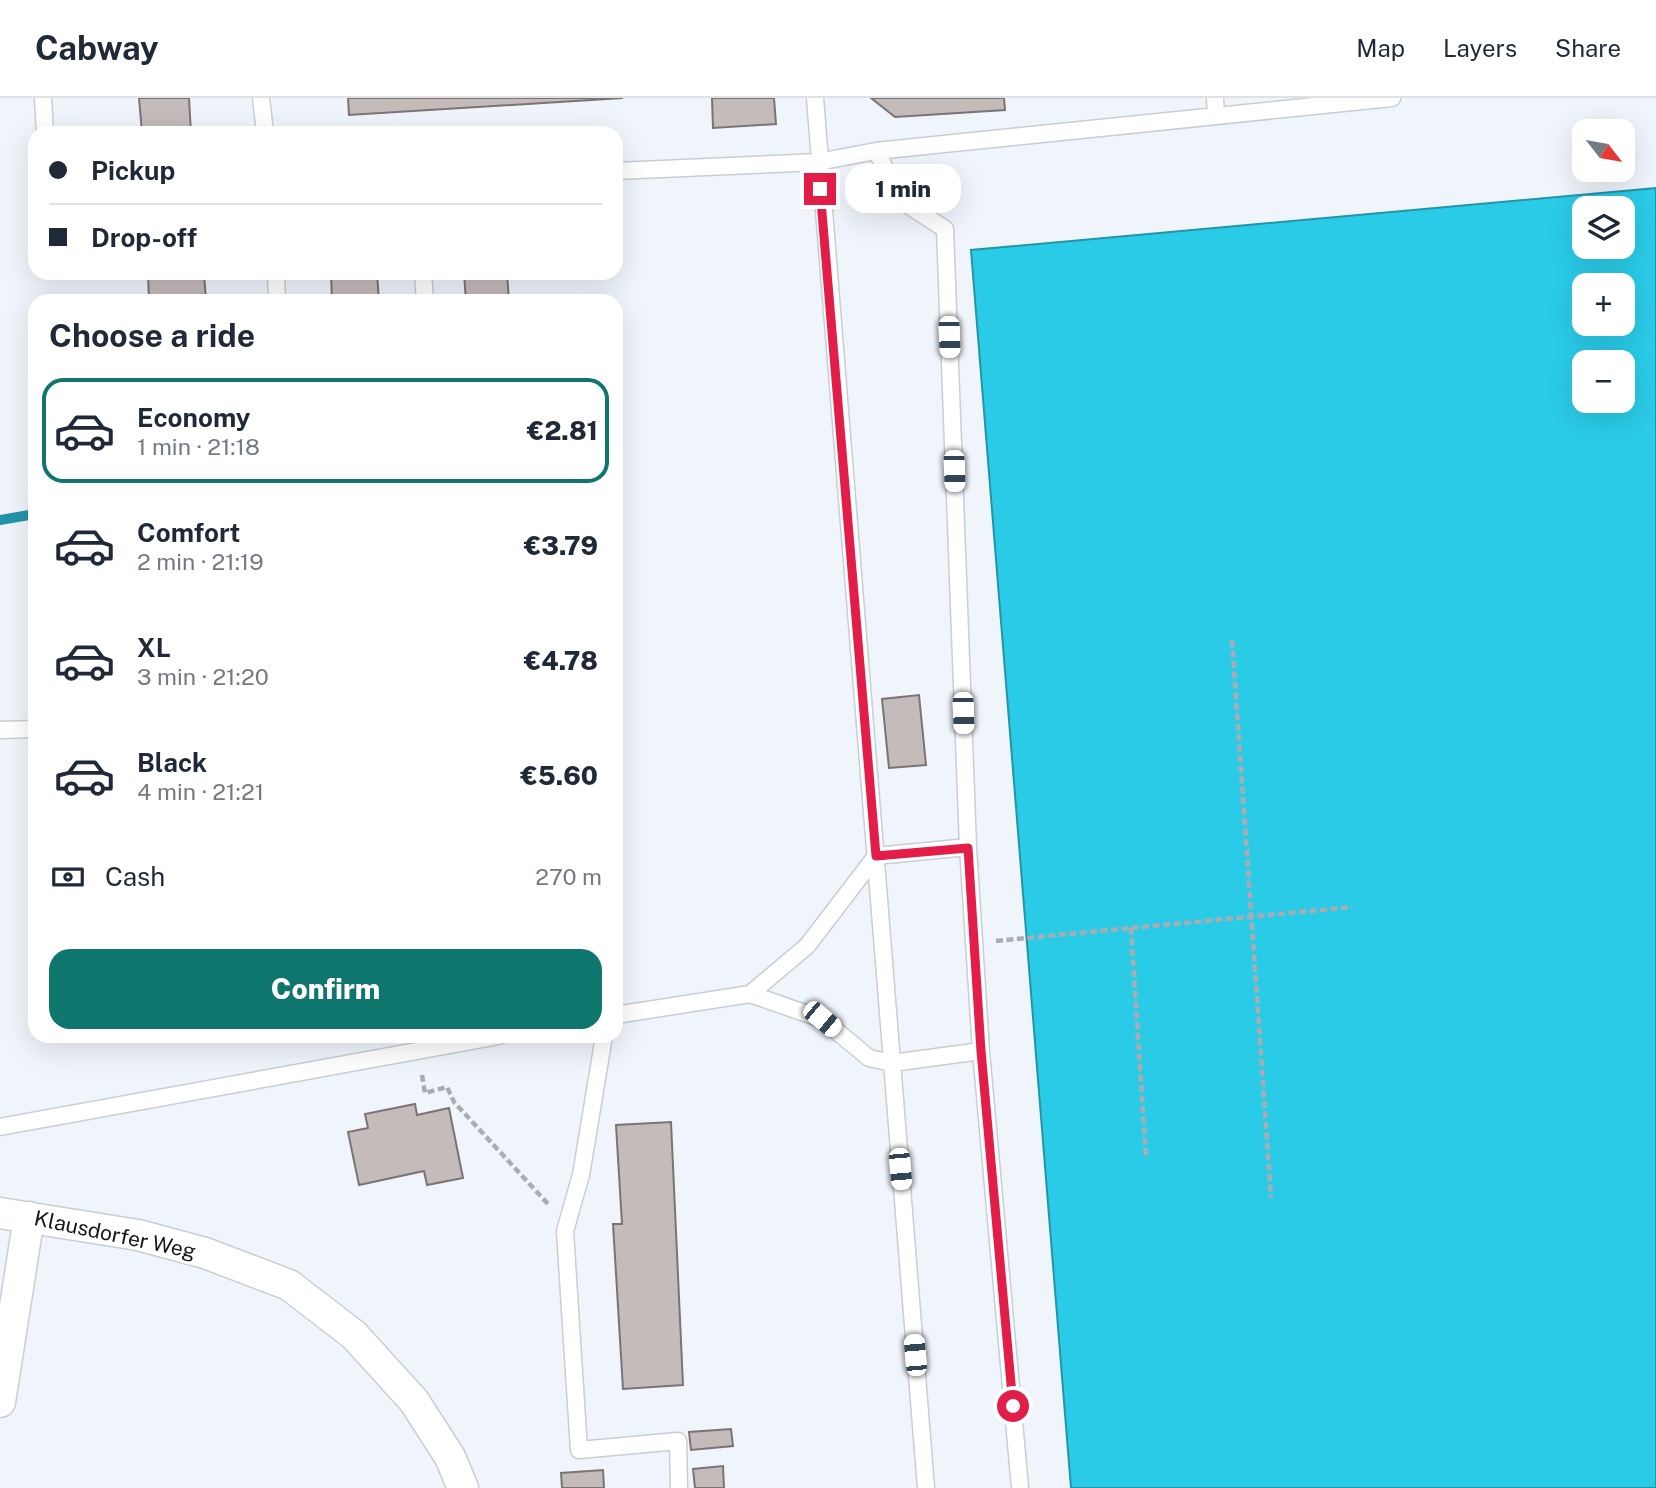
<!DOCTYPE html>
<meta charset="utf-8">
<style>
body{margin:0;font-family:"Public Sans",sans-serif;background:#f6f6f7;color:#1f2937;height:100vh;display:flex;flex-direction:column;font-size:26px;white-space:nowrap}
*{box-sizing:border-box;margin:0}
p{font-size:23px;color:#747a83}
.icon{flex:none;width:38px;height:38px;fill:none;stroke:currentColor;stroke-width:2;stroke-linecap:round;stroke-linejoin:round}
.map{position:relative;flex:1;overflow:hidden}
.side{position:absolute;left:28px;top:196px;width:595px;height:749px;display:flex;flex-direction:column;background:#fff;border-radius:21px;box-shadow:0 7px 28px #0002}
.side>*{flex:none}
.top-card{position:absolute;left:28px;top:28px;width:595px;height:154px;border-radius:21px;box-shadow:0 7px 28px #0002;display:grid;align-content:center;height:154px;padding:0 21px;background:#fff}
.needle{width:46px;rotate:121deg}
.fabs{position:absolute;left:1572px;top:21px;display:grid;gap:14px}
.fabs a{display:grid;place-items:center;width:63px;height:63px;border-radius:14px;background:#fff;box-shadow:0 7px 28px #0002;font-size:35px}
.end{position:absolute;width:32px;height:32px;margin:-16px;border:9px solid #e11d48;background:#fff;box-shadow:0 0 0 4px #fff}
.from{border-radius:50%}
.bubble{position:absolute;height:49px;border-radius:21px;background:#fff;box-shadow:0 7px 28px #0002;font-size:23px;font-weight:800;line-height:49px;text-align:center}
.car{position:absolute;width:21px;height:42px;margin:-21px -10px;border-radius:9px;box-shadow:0 0 5px 2px #0007;background:linear-gradient(#fff 24%,#345 0 40%,#fff 0 76%,#345 0 86%,#fff 0)}
.top-card b{display:flex;align-items:center;gap:24px;height:66px;font-size:26px}
.top-card b+b{border-top:2px solid #e0e1e3}
.top-card i{width:18px;height:18px;background:#1f2937}
ul{padding:0;list-style:none}
li{display:flex;align-items:center;gap:21px;height:105px;margin:0 14px 10px;padding:0 7px;border:4px solid transparent;border-radius:21px}
li div{flex:1}
li b{display:block;font-size:26px}
li em{font-style:normal;font-weight:800}
li.on{border-color:#0f766e}
li>.icon{width:63px;height:63px;stroke-width:1.5}
h2{padding:0 21px;font-size:32px;line-height:84px}
.pay{display:flex;align-items:center;gap:18px;height:77px;padding:0 21px;font-size:26px}
.pay p{margin-inline-start:auto}
.button{display:flex;gap:14px;margin-top:auto;padding:14px 21px}
.button a{flex:1;height:80px;border-radius:21px;background:#0f766e;color:#fff;font-size:28px;font-weight:800;line-height:80px;text-align:center}
header{display:flex;align-items:center;gap:42px;box-sizing:border-box;height:98px;padding:0 35px;background:#fff;border-bottom:2px solid #e0e1e3}
header strong{font-size:33px}
nav{display:flex;gap:38px;margin-inline-start:auto;font-size:24px}
.map>svg:first-child{display:block}
</style>
<header>
<strong>Cabway</strong>
<nav><a>Map</a><a>Layers</a><a>Share</a></nav>
</header>
<div class="map">
<svg width="1656" height="1390" viewBox="0 0 1656 1390">
<rect width="100%" height="100%" fill="#f0f5fb"/>
<!-- water -->
<path fill="#2acbe7" stroke="#2395a9" stroke-width="2" fill-rule="evenodd" d="M1656,90v1300h-585l-100,-1238zM1584,110h38v39h-38zM1584,187h38v39h-38zM1584,264h38v39h-38z"/>
<g fill="none" stroke-linecap="round" stroke-linejoin="round">
<!-- stream -->
<path stroke="#2395a9" stroke-width="10" d="M0,422l35,-6"/>
</g>
<!-- building -->
<path fill="#c4bbbb" stroke="#7c7474" stroke-width="2" d="M139,0h50l2,35h-49z
M348,0h275l-274,17z
M712,0h62l2,26 -63,4z
M871,0h133l1,12 -110,7z
M148,175h56l2,28h-57z
M331,175h46l2,28h-47z
M464,175h43l2,28h-43z
M919,597l7,70 -37,3 -7,-69z
M415,1006l2,11 32,-7 14,70 -36,7 -3,-14 -65,14 -11,-53 20,-4 -3,-14z
M671,1024l12,263 -60,4 -10,-165h9l-6,-99z
M731,1331l2,17 -42,4 -2,-18z
M723,1368l1,22h-29l-2,-19z
M603,1372l1,18h-42l-1,-15z"/>
<g fill="none" stroke-linecap="round" stroke-linejoin="round">
<defs>
<path id="lane" d="M43,0l2,35
M261,0l4,35
M815,0l111,1390
M1215,0l1,18
M876,53l27,51 42,27 23,618 13,204 39,437
M616,73l202,-9 58,-11 516,-53
M276,175l1,28
M423,175l2,28
M0,632l35,-1
M750,896l57,-48 69,-90 92,-9
M616,917l134,-21 72,25 47,39 23,5 89,-12
M604,938l-23,139 -16,56 14,219 99,-9 1,47
M0,1029l499,-91"/>
<path id="street" d="M0,1115l138,22 67,18 84,32 65,50 60,66 36,56 13,31
M0,1304l29,-185"/>
</defs>
<!-- lane casing -->
<use href="#lane" stroke="#c9ced3" stroke-width="19"/>
<!-- street casing -->
<use href="#street" stroke="#c9ced3" stroke-width="33"/>
<!-- path -->
<path stroke="#a9adb2" stroke-width="4.5" stroke-dasharray="7 3.5" stroke-linecap="butt" d="M1232,542l39,558
M1131,830l15,231
M996,843l356,-34
M422,977l3,18 22,-6 7,15 94,102"/>
<!-- lane -->
<use href="#lane" stroke="#fff" stroke-width="16"/>
<!-- street -->
<use href="#street" stroke="#fff" stroke-width="30"/>
</g>
<g fill="none" stroke-linecap="round" stroke-linejoin="round">
<!-- route -->
<path stroke="#e11d48" stroke-width="9" d="M820,91l56,667 92,-8 13,203 32,355"/>
</g>
<g text-anchor="middle" stroke-width="6" stroke-linejoin="round" paint-order="stroke">
<!-- street labels -->
<g font-size="21" fill="#141618" stroke="#fff">
<text transform="translate(115 1137) rotate(12)" y="7">Klausdorfer Weg</text>
</g>
</g>
</svg>
<div class="fabs">
<a><svg class="needle" viewBox="-14 -14 28 28"><path d="M0-13l5 13h-10z" fill="#e53935"/><path d="M0 13l5-13h-10z" fill="#747a83"/></svg></a>
<a><svg class="icon" aria-label="layers" viewBox="0 0 24 24"><path d="M12 4l9 5-9 5-9-5zM3 14l9 5 9-5"/></svg></a>
<a>+</a>
<a>−</a>
</div>
<i class="end from" style="left:1013px;top:1308px"></i>
<i class="end" style="left:820px;top:91px"></i>
<div class="bubble" style="left:845px;top:66px;width:116px">1 min</div>
<i class="car" style="left:949px;top:239px;rotate:178deg"></i>
<i class="car" style="left:954px;top:373px;rotate:178deg"></i>
<i class="car" style="left:963px;top:615px;rotate:178deg"></i>
<i class="car" style="left:822px;top:921px;rotate:130deg"></i>
<i class="car" style="left:900px;top:1071px;rotate:175deg"></i>
<i class="car" style="left:915px;top:1257px;rotate:355deg"></i>
<div class="top-card">
<b><i class="from"></i>Pickup</b>
<b><i></i>Drop-off</b>
</div>
<section class="side">
<h2>Choose a ride</h2>
<ul>
<li class="on"><svg class="icon" aria-label="car" viewBox="0 0 24 24"><path d="M5 17H2v-5l4-1 3-4h7l3 4 3 1v5h-3M9 17h6M6 11h13"/><circle cx="7" cy="17" r="2"/><circle cx="17" cy="17" r="2"/></svg><div><b>Economy</b><p>1 min · 21:18</p></div><em>€2.81</em></li>
<li><svg class="icon" aria-label="car" viewBox="0 0 24 24"><path d="M5 17H2v-5l4-1 3-4h7l3 4 3 1v5h-3M9 17h6M6 11h13"/><circle cx="7" cy="17" r="2"/><circle cx="17" cy="17" r="2"/></svg><div><b>Comfort</b><p>2 min · 21:19</p></div><em>€3.79</em></li>
<li><svg class="icon" aria-label="car" viewBox="0 0 24 24"><path d="M5 17H2v-5l4-1 3-4h7l3 4 3 1v5h-3M9 17h6M6 11h13"/><circle cx="7" cy="17" r="2"/><circle cx="17" cy="17" r="2"/></svg><div><b>XL</b><p>3 min · 21:20</p></div><em>€4.78</em></li>
<li><svg class="icon" aria-label="car" viewBox="0 0 24 24"><path d="M5 17H2v-5l4-1 3-4h7l3 4 3 1v5h-3M9 17h6M6 11h13"/><circle cx="7" cy="17" r="2"/><circle cx="17" cy="17" r="2"/></svg><div><b>Black</b><p>4 min · 21:21</p></div><em>€5.60</em></li>
</ul>
<div class="pay"><svg class="icon" aria-label="cash" viewBox="0 0 24 24"><path d="M3 7h18v10H3z"/><circle cx="12" cy="12" r="2"/></svg>Cash<p>270 m</p></div>
<div class="button"><a>Confirm</a></div>
</section>
</div>
